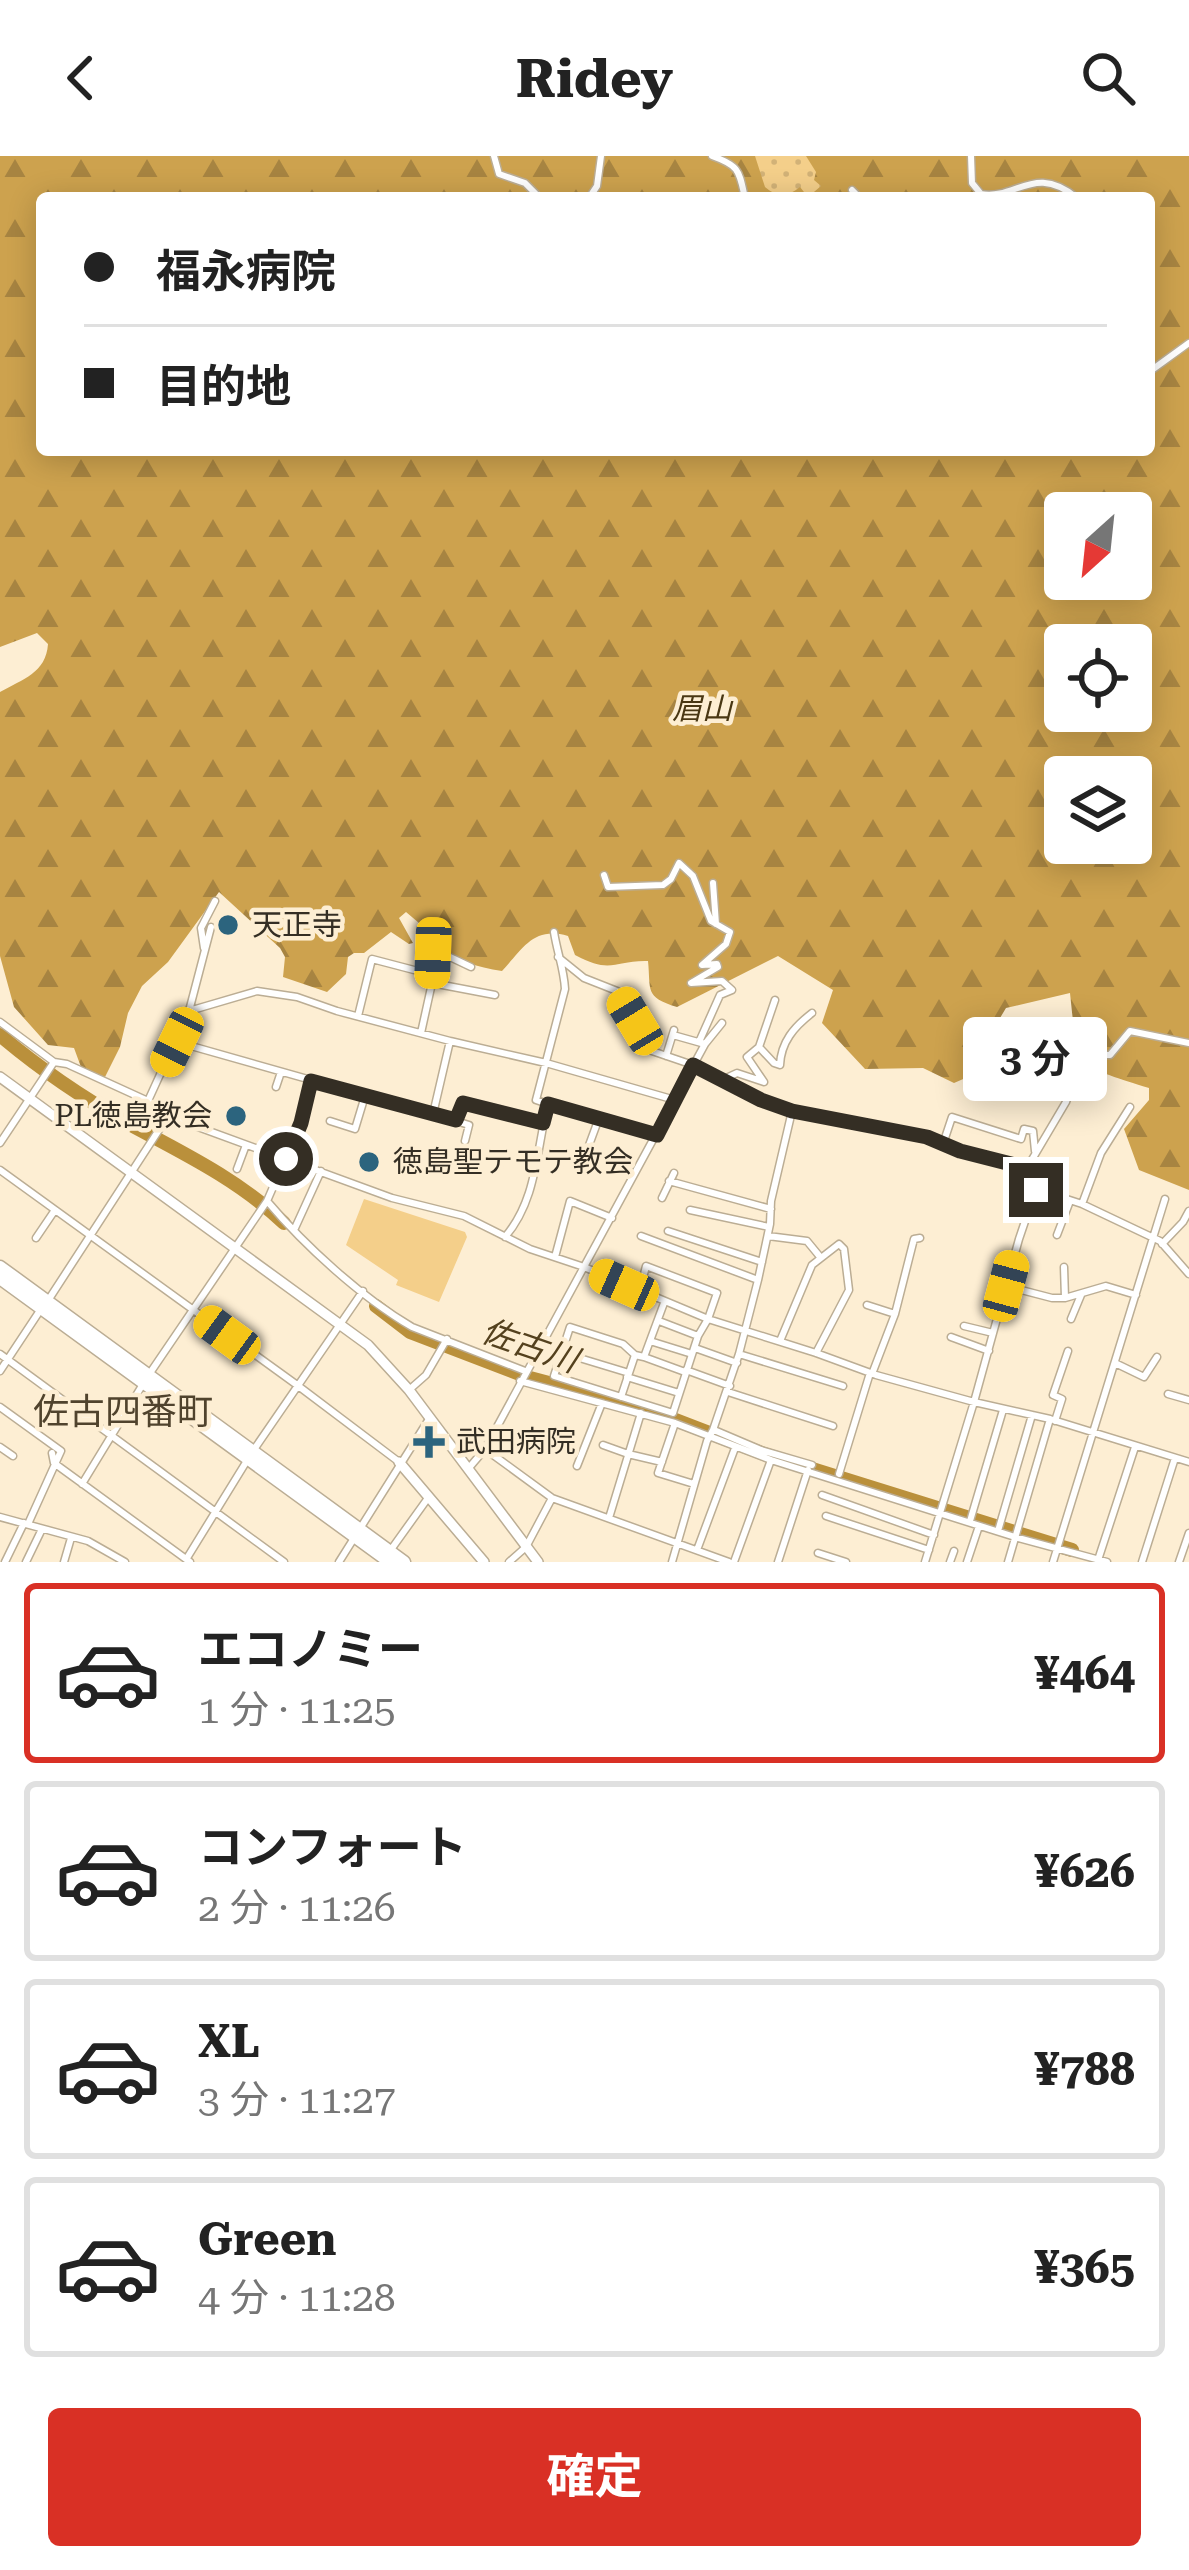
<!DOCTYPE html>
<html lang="ja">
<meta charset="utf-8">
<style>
body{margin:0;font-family:"Roboto Serif","Noto Sans JP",serif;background:#f6f6f6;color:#222;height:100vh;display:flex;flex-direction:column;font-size:45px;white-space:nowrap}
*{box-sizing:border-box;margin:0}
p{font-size:39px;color:#767676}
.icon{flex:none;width:66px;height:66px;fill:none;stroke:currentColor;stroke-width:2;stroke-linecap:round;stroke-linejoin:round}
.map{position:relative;height:1406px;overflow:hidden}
.side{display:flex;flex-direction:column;background:#fff;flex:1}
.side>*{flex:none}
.top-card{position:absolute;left:36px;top:36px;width:1119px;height:264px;border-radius:12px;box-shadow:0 6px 30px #0003;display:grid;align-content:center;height:264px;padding:0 48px;background:#fff}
.needle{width:78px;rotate:207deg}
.tools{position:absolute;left:1044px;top:336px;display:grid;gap:24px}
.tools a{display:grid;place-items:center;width:108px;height:108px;border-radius:12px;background:#fff;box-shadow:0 6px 30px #0003;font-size:60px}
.end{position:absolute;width:54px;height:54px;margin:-27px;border:15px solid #342e24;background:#fff;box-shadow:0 0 0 6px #fff}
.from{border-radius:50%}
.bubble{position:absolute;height:84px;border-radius:12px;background:#fff;box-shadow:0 6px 30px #0003;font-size:39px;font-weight:700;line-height:84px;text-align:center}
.car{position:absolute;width:36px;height:72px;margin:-36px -18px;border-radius:15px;box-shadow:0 0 9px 3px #0007;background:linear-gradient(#f5c518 24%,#345 0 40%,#f5c518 0 76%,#345 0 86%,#f5c518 0)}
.top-card b{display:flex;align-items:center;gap:42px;height:114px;font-size:45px}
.top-card b+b{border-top:3px solid #e0e0e0}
.top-card i{width:30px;height:30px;background:#222}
ul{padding:21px 0 0;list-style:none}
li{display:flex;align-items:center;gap:36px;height:180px;margin:0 24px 18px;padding:0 24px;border:6px solid #e0e0e0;border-radius:12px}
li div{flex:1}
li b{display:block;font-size:45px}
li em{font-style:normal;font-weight:700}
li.selected{border-color:#d93025}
li>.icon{width:108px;height:108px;stroke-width:1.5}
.cta{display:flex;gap:24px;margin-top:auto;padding:24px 48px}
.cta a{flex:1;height:138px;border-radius:12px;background:#d93025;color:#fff;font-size:48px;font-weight:700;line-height:138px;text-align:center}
header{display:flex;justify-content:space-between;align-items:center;height:156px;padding:0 48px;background:#fff;font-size:54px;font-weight:700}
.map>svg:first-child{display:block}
</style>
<header><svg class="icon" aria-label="back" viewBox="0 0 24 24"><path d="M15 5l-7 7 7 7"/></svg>Ridey<svg class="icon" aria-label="search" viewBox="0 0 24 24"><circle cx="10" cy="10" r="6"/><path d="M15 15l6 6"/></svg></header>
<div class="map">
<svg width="1189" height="1406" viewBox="0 0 1189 1406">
<defs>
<pattern id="forest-firs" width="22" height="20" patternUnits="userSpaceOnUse" patternTransform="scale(3)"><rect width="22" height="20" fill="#cda24e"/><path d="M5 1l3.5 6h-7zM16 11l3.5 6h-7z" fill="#a78441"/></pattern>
<pattern id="park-dots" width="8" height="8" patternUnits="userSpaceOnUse" patternTransform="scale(3)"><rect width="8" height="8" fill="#f4cf8a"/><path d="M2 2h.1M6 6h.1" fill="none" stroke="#d2b277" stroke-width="1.8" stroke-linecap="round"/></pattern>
</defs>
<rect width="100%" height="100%" fill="#fdeed3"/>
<!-- green -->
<path fill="#f4cf8a" d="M364,1043l101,33 2,5 -28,65 -43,-17 2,-5 -52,-35z"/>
<!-- forest -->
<path fill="url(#forest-firs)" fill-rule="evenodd" d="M0,0h1189v1034l-50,-20 -15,-41 25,-29v-12c-73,-23 -71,-19 -79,-95l-64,15 -12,20 -3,39 -37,16 -31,-15 -58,1 -43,-46 11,-33 -55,-34 -101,51c-33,-10 -26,-17 -29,-46 -34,-1 -36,14 -73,-6l-7,-19c-35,-10 -45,13 -66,35 -25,-3 -46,-13 -70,-21l-13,-27 -13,-11 -7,6 14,25 -4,1 -18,-12 -27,21h-10l-6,4 -2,17 -19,18 -44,-15 2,-20 -5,-9 -61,-56 -51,70 -26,24 -14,27 -8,34 -15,30 -24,-10 -7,-19 -26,-3 -34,-38 -14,-51v-264c23,-13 46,-19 48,-48l-11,-11 -37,14zM42,42h1107v252h-1107zM1065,357h66v66h-66zM1065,489h66v66h-66zM1065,621h66v66h-66z"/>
<!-- park -->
<path fill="url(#park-dots)" d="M755,0h51l10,16 -2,8 7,6 -13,11 -8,-10c-12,10 -24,10 -35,0z"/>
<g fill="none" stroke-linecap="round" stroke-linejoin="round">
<!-- river -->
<path stroke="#ba903b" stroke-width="14" d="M0,879c40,34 83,63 129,89 54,29 110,56 155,99
M376,1150l34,26 120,46 117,31 117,45 308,96"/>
<defs>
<path id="street" d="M494,0l5,18 26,9 15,15
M712,0c28,10 27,15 33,42
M971,0l1,27 9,11c36,6 53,-31 96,4
M852,34l8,8
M589,42l8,-12 4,-30
M1149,216l40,-29
M604,719l4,12 55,-2 8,-6 8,-16 14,13 18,45 19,11 -4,12 -24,21 15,-1 1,3 -27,16 31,-2 10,9 -12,5 -21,47
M713,727l3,41
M204,792l-3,-20 14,-27
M558,801l26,21 33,13 35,60 41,14 68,35 31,11 135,26 33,14 67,17 9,21 46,15 78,37 29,33
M432,827l63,12
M775,844l-16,47 15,16 6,2c1,-23 14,-38 32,-52
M189,855l22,-84
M358,860l14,-57 42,11
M0,866l54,40 13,2 81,37 20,15 224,82 72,18 66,33 54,18 124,52 108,34 60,22 98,27 76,17 139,43
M421,877l11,-50 1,-30 17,4 21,10
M177,886l279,79 7,-18 80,20
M705,888l17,-21
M666,900l8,-26
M722,924l15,-7 27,9 -17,-25 12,-10
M276,931l5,-15
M148,945l41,-90 68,-20 40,6 40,14 113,30 96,22 129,37
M548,948l-12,-4 29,-111c-1,-20 -8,-37 -11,-57
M433,958l17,-73
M330,965l25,8 10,-33
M456,965l13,4 -4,16
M0,987l54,-81
M943,988l9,-27 69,22 3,-10 9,2 2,20
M585,1000l14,-38
M1027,1012l39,-66 4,-12 1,-28 16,-7h23l20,-24 59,12
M237,1013l9,-24
M0,1014l297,215 102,77
M669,1025l102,28
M662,1042l12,-25
M267,1045c38,45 94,96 145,126l113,44
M1082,1048l19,-51 29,-46
M690,1054l79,17
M295,1072l26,-57
M668,1075l94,31
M1057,1079l13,-34
M641,1080l117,44
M768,1080l39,5 14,17 -9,7 -32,76
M505,1081c32,-37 31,-86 43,-133l108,30
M36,1082l19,-28
M1162,1088l21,-22 6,-11
M555,1101l15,-56 42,17
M1064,1111l1,31
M1006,1130l46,12h13l41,-12 30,9
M49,1143l119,-183
M867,1149l28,9
M1071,1163l10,-24
M659,1165l39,15
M964,1170l29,7
M951,1181l38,14
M650,1185l42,13
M695,1192l42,15
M563,1197l66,20
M816,1197l33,-63 -5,-41 -5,-5 -18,14
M0,1198l284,208
M739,1198l104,32
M635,1199l9,2 20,-54
M644,1201l41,15
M1115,1207l29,14 13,-20
M686,1214l44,16
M0,1215l41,-62
M150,1217l117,-172 34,-78 11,-42
M872,1218l23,-60 19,-75 6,-1
M627,1221l52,16
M520,1225l155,42 96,37 -37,102
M409,1234l17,-15 21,-36
M728,1236l105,34
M1168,1238l21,6
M621,1241l14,-42 -12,-11 -53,-17 -16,49 119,37 25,-77 10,-17 9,-26 -71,-27 -2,8
M0,1251l61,44 -33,73
M1055,1265l7,-22 -9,-4 15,-44
M675,1267l-17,50 36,11
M714,1274l47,20 51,15
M603,1289l25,9 34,8
M0,1291l13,9
M485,1293l67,49 177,64
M253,1295l110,-160
M52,1297l2,10 136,99
M771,1304l244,77 92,25
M577,1310l25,-63
M468,1313l17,-20 220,-405 -32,-9
M839,1318l31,-101
M82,1328l61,-100
M822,1339l112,40
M826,1360l103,34
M0,1361l88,24 37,21
M609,1362l32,-105
M970,1365l33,-111
M998,1375l34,-116
M697,1394l38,-102
M390,1395l38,-53
M818,1397l28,9
M187,1402l61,-99
M1098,1404l37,-113
M5,1406l19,-39
M26,1406l16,-33
M64,1406l7,-24
M339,1406l90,-143
M509,1406l17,-15 26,-49
M672,1406l35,-121 6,-11 26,-76 19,-74 12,-56 1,-23 21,-90
M778,1406l30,-92
M925,1406l49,-160 45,-163 17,-50
M950,1406l4,-11
M967,1406l12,-36
M1008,1406l42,-143
M1053,1406l112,-363
M1142,1406l33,-104
M1179,1406l10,-29"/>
<path id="secondary" d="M0,921l368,268 41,45 129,172
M399,1306l85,100"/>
<path id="highway" d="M0,1111l404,295
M0,1122l390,284"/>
</defs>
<!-- street casing -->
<use href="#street" stroke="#bbad94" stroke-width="9"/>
<!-- secondary casing -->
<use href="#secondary" stroke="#bbad94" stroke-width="12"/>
<!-- highway casing -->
<use href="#highway" stroke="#bbad94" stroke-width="15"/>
<!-- street -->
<use href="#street" stroke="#fff" stroke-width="6"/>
<!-- secondary -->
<use href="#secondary" stroke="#fff" stroke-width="9"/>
<!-- highway -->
<use href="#highway" stroke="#fff" stroke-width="12"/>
</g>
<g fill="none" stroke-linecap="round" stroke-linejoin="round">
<!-- route -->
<path stroke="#342e24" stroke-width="15" d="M286,1003l15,-36 10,-42 145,39 7,-17 80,20 5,-19 109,31 36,-70 68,35 31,11 135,26 33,14 67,17 9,22"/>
</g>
<!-- markers -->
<g fill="#2c647e" stroke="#fdeed3" stroke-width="4.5">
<circle cx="228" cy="769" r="12"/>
<circle cx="236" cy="960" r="12"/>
<circle cx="369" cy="1006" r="12"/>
<path d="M423 1268h12v12h12v12h-12v12h-12v-12h-12v-12h12z"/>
</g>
<g text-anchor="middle" stroke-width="9" stroke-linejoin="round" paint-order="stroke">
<!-- park labels -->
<g font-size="30" font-style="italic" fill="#493713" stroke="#fdeed3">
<text x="702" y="563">眉山</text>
</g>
<!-- poi labels -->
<g font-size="30" fill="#342e24" stroke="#fdeed3" text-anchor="start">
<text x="252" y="779">天正寺</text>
<text x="212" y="970" text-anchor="end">PL徳島教会</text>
<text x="393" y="1016">徳島聖テモテ教会</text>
<text x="456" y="1296">武田病院</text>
</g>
<!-- water labels -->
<g font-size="33" font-style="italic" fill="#54411e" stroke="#fdeed3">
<text transform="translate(530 1189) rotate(19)" y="12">佐古川</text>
</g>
<!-- quarter labels -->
<g font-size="36" fill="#50432d" stroke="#fdeed3">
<text x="123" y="1268">佐古四番町</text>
</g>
</g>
</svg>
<div class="tools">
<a><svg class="needle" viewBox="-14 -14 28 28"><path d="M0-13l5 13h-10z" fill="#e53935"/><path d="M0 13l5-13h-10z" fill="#767676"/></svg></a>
<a><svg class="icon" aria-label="locate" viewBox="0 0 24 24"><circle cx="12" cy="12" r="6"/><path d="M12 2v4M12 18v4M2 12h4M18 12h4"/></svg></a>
<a><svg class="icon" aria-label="layers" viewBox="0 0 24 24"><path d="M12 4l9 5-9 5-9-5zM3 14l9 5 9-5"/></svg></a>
</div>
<i class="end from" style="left:286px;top:1003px"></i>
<i class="end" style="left:1036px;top:1034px"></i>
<div class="bubble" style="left:963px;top:861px;width:144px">3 分</div>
<i class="car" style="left:433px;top:797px;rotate:182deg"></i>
<i class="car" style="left:635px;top:865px;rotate:329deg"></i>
<i class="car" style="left:177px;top:886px;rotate:206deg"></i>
<i class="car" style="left:624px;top:1129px;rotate:294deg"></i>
<i class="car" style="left:1006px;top:1130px;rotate:15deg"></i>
<i class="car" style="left:227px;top:1179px;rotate:306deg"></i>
<div class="top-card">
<b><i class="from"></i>福永病院</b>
<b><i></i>目的地</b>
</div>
</div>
<section class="side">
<ul>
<li class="selected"><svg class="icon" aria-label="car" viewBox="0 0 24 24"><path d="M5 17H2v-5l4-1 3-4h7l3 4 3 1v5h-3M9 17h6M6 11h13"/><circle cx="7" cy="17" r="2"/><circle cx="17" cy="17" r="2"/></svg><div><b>エコノミー</b><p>1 分 · 11:25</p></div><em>¥464</em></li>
<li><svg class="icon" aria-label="car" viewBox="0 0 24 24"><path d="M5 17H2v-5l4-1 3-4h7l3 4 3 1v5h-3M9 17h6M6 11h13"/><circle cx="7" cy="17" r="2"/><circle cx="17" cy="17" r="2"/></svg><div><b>コンフォート</b><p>2 分 · 11:26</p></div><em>¥626</em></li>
<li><svg class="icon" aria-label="car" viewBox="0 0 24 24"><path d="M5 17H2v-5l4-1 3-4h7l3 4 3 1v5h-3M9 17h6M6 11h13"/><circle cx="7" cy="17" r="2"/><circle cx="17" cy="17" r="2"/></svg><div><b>XL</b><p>3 分 · 11:27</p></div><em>¥788</em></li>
<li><svg class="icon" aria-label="car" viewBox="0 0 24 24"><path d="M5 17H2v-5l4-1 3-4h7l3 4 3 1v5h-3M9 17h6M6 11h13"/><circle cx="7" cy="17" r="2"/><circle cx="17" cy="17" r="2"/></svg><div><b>Green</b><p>4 分 · 11:28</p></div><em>¥365</em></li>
</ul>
<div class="cta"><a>確定</a></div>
</section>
